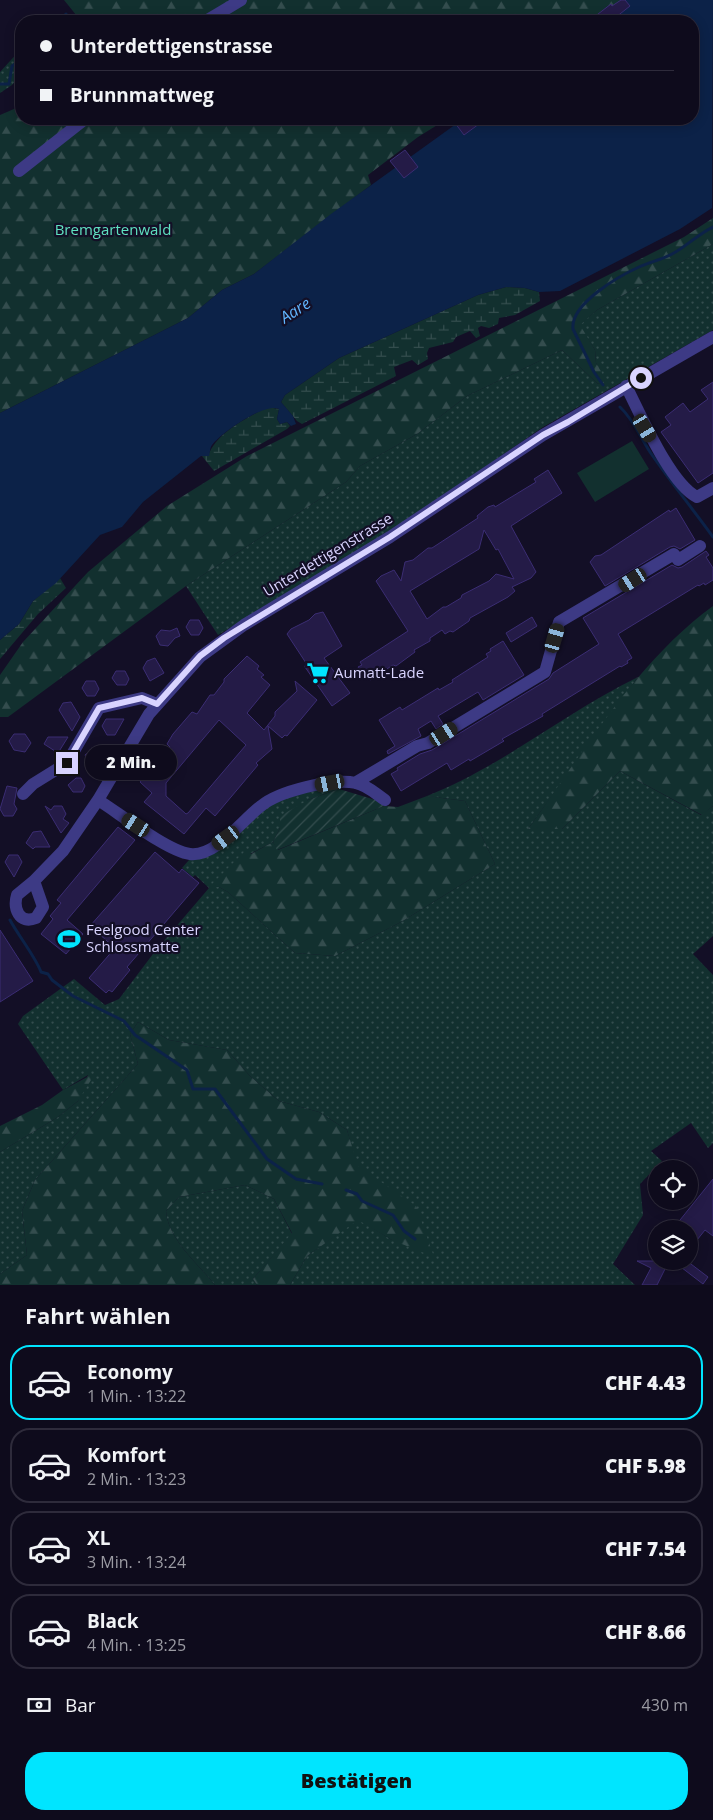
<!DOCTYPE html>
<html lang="de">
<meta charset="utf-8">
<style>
body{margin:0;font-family:"Open Sans",sans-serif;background:#171425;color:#f1f3f6;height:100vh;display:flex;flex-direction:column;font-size:19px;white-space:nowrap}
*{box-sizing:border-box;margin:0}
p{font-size:16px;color:#9b9ba3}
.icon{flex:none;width:28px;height:28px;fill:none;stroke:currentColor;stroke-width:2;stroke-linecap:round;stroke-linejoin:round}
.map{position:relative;height:1285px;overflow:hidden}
.side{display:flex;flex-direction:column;background:#0e0b1c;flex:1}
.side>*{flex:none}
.guide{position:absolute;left:15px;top:15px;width:684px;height:110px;border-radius:20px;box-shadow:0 2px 12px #0003,0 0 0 1px #2e2b3b;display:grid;align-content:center;height:110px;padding:0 25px;background:#0e0b1c}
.buttons{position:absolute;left:648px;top:1160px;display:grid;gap:10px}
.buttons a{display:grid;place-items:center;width:50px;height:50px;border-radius:50%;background:#0e0b1c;box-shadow:0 2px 12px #0003,0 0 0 1px #2e2b3b;font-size:25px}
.end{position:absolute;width:22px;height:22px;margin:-11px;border:6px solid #d9d4ff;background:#111;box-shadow:0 0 0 2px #111}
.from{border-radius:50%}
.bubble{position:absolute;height:35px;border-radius:18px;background:#0e0b1c;box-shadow:0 2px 12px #0003,0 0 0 1px #2e2b3b;font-size:16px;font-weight:800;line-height:35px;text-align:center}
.car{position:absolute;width:15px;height:30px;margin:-15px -8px;border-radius:6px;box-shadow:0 0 4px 1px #0007;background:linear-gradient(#222 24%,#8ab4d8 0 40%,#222 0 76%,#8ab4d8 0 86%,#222 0)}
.guide b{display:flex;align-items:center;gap:18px;height:48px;font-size:19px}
.guide b+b{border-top:1px solid #2e2b3b}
.guide i{width:12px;height:12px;background:#f1f3f6}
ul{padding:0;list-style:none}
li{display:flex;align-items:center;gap:15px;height:75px;margin:0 10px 8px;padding:0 15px;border:2px solid #2e2b3b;border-radius:20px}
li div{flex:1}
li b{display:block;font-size:19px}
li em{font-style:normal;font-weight:800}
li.active{border-color:#00e5ff}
li>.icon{width:45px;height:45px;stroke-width:1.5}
h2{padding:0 25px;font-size:22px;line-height:60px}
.pay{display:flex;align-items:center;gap:12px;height:55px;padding:0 25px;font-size:19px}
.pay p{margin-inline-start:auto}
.button{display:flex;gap:10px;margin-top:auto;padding:10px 25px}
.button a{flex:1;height:58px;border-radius:20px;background:#00e5ff;color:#111;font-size:20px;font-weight:800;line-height:58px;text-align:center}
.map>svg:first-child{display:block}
</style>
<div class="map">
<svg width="713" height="1285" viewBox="0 0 713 1285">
<defs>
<pattern id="grass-dots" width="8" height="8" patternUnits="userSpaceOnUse" patternTransform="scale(1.25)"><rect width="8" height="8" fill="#12302f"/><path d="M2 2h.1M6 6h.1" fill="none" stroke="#344d4e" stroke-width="1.8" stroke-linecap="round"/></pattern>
<pattern id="forest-firs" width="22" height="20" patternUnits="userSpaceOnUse" patternTransform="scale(1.25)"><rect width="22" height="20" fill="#12302f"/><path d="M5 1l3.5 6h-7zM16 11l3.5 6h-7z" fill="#344d4e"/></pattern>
<pattern id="wetland-marsh" width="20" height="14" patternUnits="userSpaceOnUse" patternTransform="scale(1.25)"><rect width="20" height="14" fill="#12302f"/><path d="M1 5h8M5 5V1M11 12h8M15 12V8" fill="none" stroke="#344d4e"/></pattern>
<pattern id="garden-furrows" width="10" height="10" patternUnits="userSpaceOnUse" patternTransform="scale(1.25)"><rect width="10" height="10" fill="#12302f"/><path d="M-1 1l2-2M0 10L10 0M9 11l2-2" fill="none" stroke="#344d4e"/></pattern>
</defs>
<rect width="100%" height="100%" fill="#130f26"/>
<!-- grass -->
<path fill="url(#grass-dots)" d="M21,49v26l-9,10 -12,8v-21z
M713,244v86l-170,97 -156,107 -169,101 -32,-49 160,-104 14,-16 57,-32 50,-38 95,-46 36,34 7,-4 -9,-17 -1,-13 -16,-25 18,-15z
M638,677l-110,152h34l58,-58 81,44 12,-9v130l-20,18 20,21v168l-5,5 -17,-25 -40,28 11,10 -22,23 3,31 -30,49 22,21h-345l17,-29 51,-37 34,21 -35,-74 -10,-36 -28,-18 -40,-11 -29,-25 -23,-26 -58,-10 -31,-18 -8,12 8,30 -103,116 -13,31 5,44 -27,19v-122l58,-35 20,-16 10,-26 -25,15 -45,-66 5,-8 51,-37 31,26 14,-6 37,-49 53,-62 -14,-13 -2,2 -11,-9 7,-8 89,-61 47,-11 14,1 -31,11 -28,28 -7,14 -23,12 -40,33h9l9,5 67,61 40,3 66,-34 94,-58 -30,-63 -38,-5c76,-30 137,-83 211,-119z
M245,1185l29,14 18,35 -39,45 4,6h-42c-17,-21 -47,-46 -49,-74l13,-14z"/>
<!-- forest -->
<path fill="url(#forest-firs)" d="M64,0h557l-28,21h-512z
M21,106v13h426l-29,18 -50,38 3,10 -117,89 -32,16 -34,28 -188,95v-298z
M713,218v26l-116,66 -17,15 15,25 1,13 10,17 -8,4 -36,-34 -95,46 -50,38 -57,32 -14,16 -160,104 -178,131h-8v-42l23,-33 65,-70 79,-66 80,-50 437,-219z
M713,606v200l-11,9 -82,-44 -58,58h-34c55,-76 108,-167 185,-223z
M427,796l38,5 30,63 -94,58 -66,34 -40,-3 -67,-61 -9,-5h-10l36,-36 6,3 22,-12 5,8 106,-44 14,1z
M138,1022l31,18 58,10 23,26 29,25 40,11 28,18 11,36 58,40 18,51 -42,-17 -34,-20 -51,36 -17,29h-33l-4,-6 39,-46 -18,-34 -29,-14 -66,12 -13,14c2,28 32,53 49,74h-215v-11l27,-19 -5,-44 13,-31 103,-116 -8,-30z
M91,1075v5l-13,21 -20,16 -58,35v-26l42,-21 21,-15z"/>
<!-- wetland -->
<path fill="url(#wetland-marsh)" d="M506,287l19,1 14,4 1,9 -25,14 -16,3 -1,6 -9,4 -8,-2 -3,2 2,8 -4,2 -6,-7 -14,6 -3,5 -24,6 -2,5 1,6 -10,6 -6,-5 -18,7 2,9 -94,48 -5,-3 -16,-19 4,-7 54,-37 139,-63z
M267,407l12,2 -2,10 3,5 7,-2 3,4 -3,3 -73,42 -12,-15h6c9,-24 38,-37 59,-49z
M60,578l6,10 -28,26 -38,45v-19l19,-16 14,-23z"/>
<!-- garden -->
<path fill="url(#garden-furrows)" d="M339,789l40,12 5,5 -107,44 -4,-8 7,-14v-12l28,-16z"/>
<!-- pitch -->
<path fill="#12302f" d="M632,441l17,28 -54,33 -18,-29z"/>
<!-- water -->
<path fill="#0c2248" d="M621,0h92l-1,208 -32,21 -120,62 -21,1 -14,-4 -19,-1 -28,8 -139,63 -54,37 -4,7 12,14 3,8 -5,2 -4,-4 -7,2 -3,-5 2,-10c-14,-7 -58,24 -67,36 -2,2 -2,8 -3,11h-8l-58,46 -21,25 -22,8 -44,48 -23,18 -14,23 -19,16v-227l188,-95 34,-28 32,-16 77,-60 132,-95h229v-98h-99z"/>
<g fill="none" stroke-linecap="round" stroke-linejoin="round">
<!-- stream -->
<path stroke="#0c2248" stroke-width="3" d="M60,21l6,-7
M0,84h9l3,-18 9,-6
M603,385l-9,-13 -21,-43c-3,-25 46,-53 66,-62 11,-5 22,-7 33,-13 15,-8 26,-20 41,-27
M620,407c14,13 20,30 30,45 20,29 42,56 63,85
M10,920c8,15 26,38 31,52l7,2 4,6 21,16 51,25 11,14 52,35 6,19h22l52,70 29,20 26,5
M346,1190l11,4 5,7 31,14 11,16 11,8"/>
</g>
<!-- building -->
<path fill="#241b47" stroke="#3b2d73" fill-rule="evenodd" d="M621,0h4l5,6 -19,15h-22l22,-17 1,2z
M452,119h23l4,5 -15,11z
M405,150l13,17 -14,11 -14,-17z
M713,382v91l-15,10 -37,-51 10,-7 -6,-8 18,-14 7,9 18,-13 -7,-9z
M548,470l14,23 -51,33 25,46 -5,6 -19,9 3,4 -7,6 -38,21 -1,3 -16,11 -3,-1 -5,3 -3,-4 -12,8v3l-16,9 1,2 -19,14 -3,-1 -23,15 -4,-7 -3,2 -5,-8 4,-2 -2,-3 48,-31 -32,-50 5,-5 13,-6 7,11 4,-19 8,-2 15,-12h4l46,-30 -1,-2 11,-9 6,-2 1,2 41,-25 -2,-3zM484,530l12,20 2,-1 16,30 -18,-5 -7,7 -27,14 -1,3 -15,9h-3l-16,12 -17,-28 69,-42z
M676,508l19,32 -15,9 -6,-3 -4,1 -65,39 -15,-24 5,-6 6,-1 68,-45 1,2z
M706,551l3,4 -3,2 7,11v12l-8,5 -1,-2 -5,3 -1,-1 -80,49 14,24 -5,3 1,2 -7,4 -1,-1 -78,48 1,2 -41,23 2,2 -34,20 -1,-2 -18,11 -4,-7 -46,28 -10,-17 7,-4 -1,-2 23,-14 12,-4 117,-71 4,-6 46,-29 -16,-26 89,-53 6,3 4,-1z
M323,612l19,34 -18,12 26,35 -18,13 -27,-39 1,-4 -19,-29 4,-5 18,-9 6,-6z
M532,617l5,9 -26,16 -5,-9z
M190,620h9l4,8 -4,7h-8l-5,-8z
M177,628l3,8 -5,2 -7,8 -8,-1 -4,-9 5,-6 9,1z
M503,641l21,34 -41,25 -5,-8 -40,24 5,8 -7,5 -5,-8 -13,8 3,7 -33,18 -1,-3 8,-5 -16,-26 21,-13 2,3 36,-22 1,2 14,-8 -1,-2 36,-23 -2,-3 5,-3 -1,-2z
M247,656l12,10 -2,3 7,6 -3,2 9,8 -23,28 17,17 11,-14v-4l22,-21 -2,-10 22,19 -30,36 -2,-1 -3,3 -14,-12 4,23 -16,14 2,2 -43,51 -9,-8 -22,26 -40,-32 8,-9 -12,-11 30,-35 -3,-3 6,-10 19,-22 5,2 13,-19h4l10,-13v-3zM219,720l27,25 -58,68 -2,1 -20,-18v-13z
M155,658l9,15 -14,8 -7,-13 4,-7z
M116,671h9l4,8 -3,6h-9l-5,-7z
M86,681h9l4,8 -4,7h-8l-5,-8z
M71,702l9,15 -8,14 -13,-21 4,-7z
M106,719h18l-9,16h-8l-5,-9z
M14,734h11l6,9 -6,9 -11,-2 -5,-9z
M48,737h20l-10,16 -14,-9z
M93,748h5l4,8 -4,8 -8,-1 -5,-8z
M76,778h5l4,8 -3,6h-9l-5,-7z
M7,786l10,2 -3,16 3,5 -4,7h-9l-4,-7z
M45,806l6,4 3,-4h8l4,8 -3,5 6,4 -8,10z
M118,827l17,13 -68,80 16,14 -17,20 -25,-20 12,-15 -3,-3 11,-13 -4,-3z
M41,831l9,16h-15l-2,2 -7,-6 7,-11z
M155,852l24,21 3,-4 17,14 -72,84 3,3 -18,22 -3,-2 -3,3 -17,-15 26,-30 -25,-22z
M9,855h9l4,7 -8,15 -9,-15z
M0,930l33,51 -33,21z
M713,1179v57l-8,-6 -16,20v-21h-8l-5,-4z
M637,1261h32l-12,24h-15l9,-17z
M673,1261h14l21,16 -5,7z"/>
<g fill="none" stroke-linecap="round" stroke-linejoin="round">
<!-- minor -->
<path stroke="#3d3a85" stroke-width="12" d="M206,21l35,-21
M19,171l66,-52
M626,386c14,27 44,98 71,111l16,-9
M355,783l62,-37 11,-3 117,-71 14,-50 115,-68 4,6 22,-14
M23,794l10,-10 34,-21 32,-55 43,-10 15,6
M98,800c21,13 69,51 92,54 26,3 52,-34 71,-48 18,-15 71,-28 95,-23 11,2 20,11 29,17
M34,881l9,26 -7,11c-17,7 -23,-10 -19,-23l17,-14 29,-30 35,-51 51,-86 51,-57 44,-32 146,-88 153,-102 170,-98"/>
</g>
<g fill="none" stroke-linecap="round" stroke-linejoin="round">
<!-- route -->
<path stroke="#d9d4ff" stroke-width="6" d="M67,763l32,-55 43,-10 15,6 43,-48 24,-18 166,-101 153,-102 25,-13 73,-44"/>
</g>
<!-- icons -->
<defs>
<symbol id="supermarket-bare" viewBox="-9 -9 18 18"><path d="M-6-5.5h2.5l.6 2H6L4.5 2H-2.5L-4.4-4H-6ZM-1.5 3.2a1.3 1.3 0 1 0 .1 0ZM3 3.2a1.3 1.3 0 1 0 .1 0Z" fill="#00e5ff" stroke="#130f26" stroke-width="2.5" paint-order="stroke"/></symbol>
<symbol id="stadium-bare" viewBox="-9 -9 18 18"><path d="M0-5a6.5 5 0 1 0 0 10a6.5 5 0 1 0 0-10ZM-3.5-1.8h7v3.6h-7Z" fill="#00e5ff" stroke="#130f26" stroke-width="2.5" paint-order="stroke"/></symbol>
</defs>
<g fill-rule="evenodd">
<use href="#supermarket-bare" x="302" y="657" width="32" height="32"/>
<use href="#stadium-bare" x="53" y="923" width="32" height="32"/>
</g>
<g text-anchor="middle" stroke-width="4.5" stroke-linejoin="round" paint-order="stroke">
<!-- park labels -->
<g font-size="15" fill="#5fe0c0" stroke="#130f26">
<text x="113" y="235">Bremgartenwald</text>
</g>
<!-- street labels -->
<g font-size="15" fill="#d9d4ff" stroke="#130f26">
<text transform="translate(328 555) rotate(-31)" y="5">Unterdettigenstrasse</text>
</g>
<!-- poi labels -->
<g font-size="15" fill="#d9d4ff" stroke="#130f26" text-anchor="start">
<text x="334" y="678">Aumatt-Lade</text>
<text x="86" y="935">Feelgood Center<tspan x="86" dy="17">Schlossmatte</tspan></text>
</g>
<!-- water labels -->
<g font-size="16" font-style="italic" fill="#62b6ff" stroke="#130f26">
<text transform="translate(295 310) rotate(-33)" y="6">Aare</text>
</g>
</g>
</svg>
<div class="buttons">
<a><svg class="icon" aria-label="locate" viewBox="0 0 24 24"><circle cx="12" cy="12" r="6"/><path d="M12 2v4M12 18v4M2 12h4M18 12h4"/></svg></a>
<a><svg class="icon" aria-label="layers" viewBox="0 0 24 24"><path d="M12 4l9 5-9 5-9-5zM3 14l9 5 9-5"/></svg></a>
</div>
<i class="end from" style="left:641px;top:378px"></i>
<i class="end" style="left:67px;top:763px"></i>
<div class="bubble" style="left:85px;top:745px;width:92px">2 Min.</div>
<i class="car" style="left:645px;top:428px;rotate:149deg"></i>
<i class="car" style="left:633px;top:580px;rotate:238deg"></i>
<i class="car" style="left:555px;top:638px;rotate:16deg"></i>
<i class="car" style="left:444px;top:734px;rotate:58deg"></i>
<i class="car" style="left:330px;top:783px;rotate:259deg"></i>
<i class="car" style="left:136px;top:825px;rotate:303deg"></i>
<i class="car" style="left:226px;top:838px;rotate:234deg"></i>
<div class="guide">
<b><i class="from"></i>Unterdettigenstrasse</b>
<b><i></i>Brunnmattweg</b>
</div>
</div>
<section class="side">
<h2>Fahrt wählen</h2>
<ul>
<li class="active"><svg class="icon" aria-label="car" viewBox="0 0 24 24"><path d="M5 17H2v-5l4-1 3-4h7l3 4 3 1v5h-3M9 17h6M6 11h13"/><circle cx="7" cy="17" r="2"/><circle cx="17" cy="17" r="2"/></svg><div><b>Economy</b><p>1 Min. · 13:22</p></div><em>CHF 4.43</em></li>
<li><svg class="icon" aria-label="car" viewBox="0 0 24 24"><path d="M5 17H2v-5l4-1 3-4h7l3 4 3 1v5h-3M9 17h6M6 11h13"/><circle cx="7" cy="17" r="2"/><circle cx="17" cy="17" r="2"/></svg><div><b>Komfort</b><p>2 Min. · 13:23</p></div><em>CHF 5.98</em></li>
<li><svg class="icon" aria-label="car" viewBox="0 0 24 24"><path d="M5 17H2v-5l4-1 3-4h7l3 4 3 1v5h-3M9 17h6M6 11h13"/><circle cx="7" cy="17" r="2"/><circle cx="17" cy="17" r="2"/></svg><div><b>XL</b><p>3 Min. · 13:24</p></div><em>CHF 7.54</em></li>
<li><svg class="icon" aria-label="car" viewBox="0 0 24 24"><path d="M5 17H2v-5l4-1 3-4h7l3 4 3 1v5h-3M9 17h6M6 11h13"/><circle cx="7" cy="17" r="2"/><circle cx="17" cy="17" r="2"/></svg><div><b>Black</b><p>4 Min. · 13:25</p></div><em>CHF 8.66</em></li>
</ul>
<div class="pay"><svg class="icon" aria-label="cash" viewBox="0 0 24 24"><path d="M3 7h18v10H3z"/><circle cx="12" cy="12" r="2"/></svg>Bar<p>430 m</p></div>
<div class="button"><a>Bestätigen</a></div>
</section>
